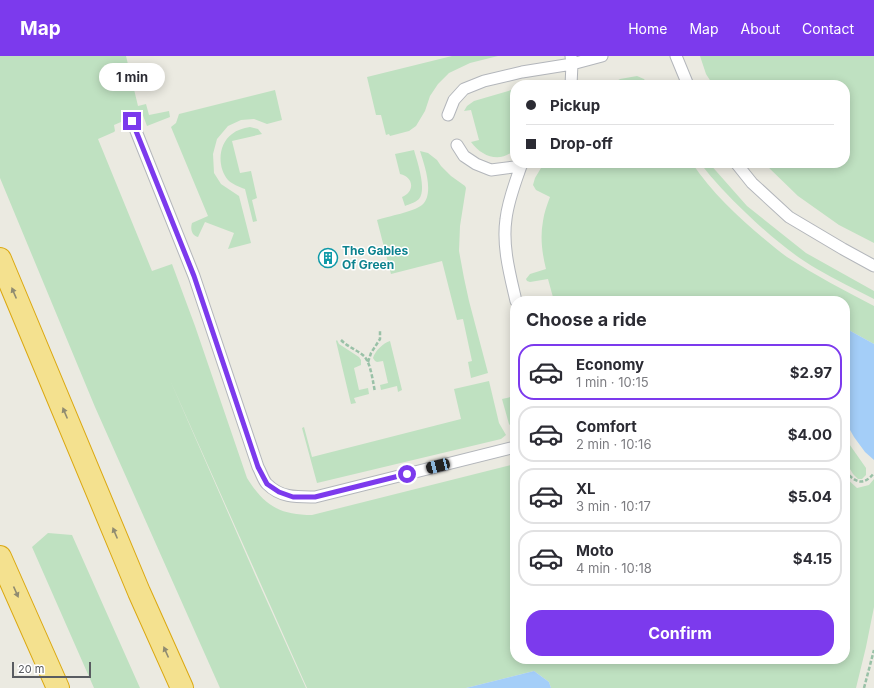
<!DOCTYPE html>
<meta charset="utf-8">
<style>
body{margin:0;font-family:Inter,sans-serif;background:#f7f7f7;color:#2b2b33;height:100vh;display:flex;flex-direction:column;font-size:15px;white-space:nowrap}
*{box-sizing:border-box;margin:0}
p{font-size:13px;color:#7c7c81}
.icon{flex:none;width:22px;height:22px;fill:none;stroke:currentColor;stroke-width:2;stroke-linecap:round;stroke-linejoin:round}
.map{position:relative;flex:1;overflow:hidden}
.panel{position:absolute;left:510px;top:240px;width:340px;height:368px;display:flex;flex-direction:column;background:#fff;border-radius:16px;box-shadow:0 2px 10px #0003}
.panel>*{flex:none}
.top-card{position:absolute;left:510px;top:24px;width:340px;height:88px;border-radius:16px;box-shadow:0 2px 10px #0003;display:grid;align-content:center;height:88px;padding:0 16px;background:#fff}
.scale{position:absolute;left:12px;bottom:10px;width:79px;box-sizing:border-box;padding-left:4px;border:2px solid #595c61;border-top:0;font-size:11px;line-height:14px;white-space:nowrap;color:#595c61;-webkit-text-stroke:3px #fff;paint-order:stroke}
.end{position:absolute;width:18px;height:18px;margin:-9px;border:5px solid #7c3aed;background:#fff;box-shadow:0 0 0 2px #fff}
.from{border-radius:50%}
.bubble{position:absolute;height:28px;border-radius:14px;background:#fff;box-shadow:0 2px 10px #0003;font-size:13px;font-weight:700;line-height:28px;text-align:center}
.car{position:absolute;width:12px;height:24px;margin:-12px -6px;border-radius:5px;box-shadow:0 0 3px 1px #0007;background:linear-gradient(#222 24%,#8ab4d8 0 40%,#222 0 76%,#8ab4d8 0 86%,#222 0)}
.top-card b{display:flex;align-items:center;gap:14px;height:38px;font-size:15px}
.top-card b+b{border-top:1px solid #e1e1e2}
.top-card i{width:10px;height:10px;background:#2b2b33}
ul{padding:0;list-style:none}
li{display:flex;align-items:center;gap:12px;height:56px;margin:0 8px 6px;padding:0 8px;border:2px solid #e1e1e2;border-radius:16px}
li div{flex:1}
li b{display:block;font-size:15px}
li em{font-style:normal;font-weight:700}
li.active{border-color:#7c3aed}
li>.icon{width:36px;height:36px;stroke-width:1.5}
h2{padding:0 16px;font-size:18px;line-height:48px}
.action{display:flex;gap:8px;margin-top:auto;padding:8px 16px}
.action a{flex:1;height:46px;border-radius:16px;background:#7c3aed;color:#fff;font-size:16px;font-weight:700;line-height:46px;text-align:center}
header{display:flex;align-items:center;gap:24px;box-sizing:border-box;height:56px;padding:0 20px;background:#7c3aed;color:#fff}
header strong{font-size:19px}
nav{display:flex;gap:22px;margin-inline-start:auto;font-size:14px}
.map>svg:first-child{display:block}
</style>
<header>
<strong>Map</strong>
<nav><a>Home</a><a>Map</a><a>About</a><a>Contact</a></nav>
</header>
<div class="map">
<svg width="874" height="632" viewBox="0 0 874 632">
<rect width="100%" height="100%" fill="#ebeae1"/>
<!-- green -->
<path fill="#bfe1c1" d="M0,0h126l12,50 8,-2 3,11 20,-4 1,6 -23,9 -5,-13 -28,12 1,6 -1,1 -16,7 54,132 20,-7 23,62 52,152c17,27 32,37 65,37l203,-51v195h330v-182l12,11 12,-3 5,-6v128l-8,40 -10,41h-305l-2,-6 -15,-11 -68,17h-159l-137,-308 87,199 49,109h-86l-125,-281 -95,-229z
M452,0h46l-28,7 -21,10 -11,11 -8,12 -5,15 -9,15 -7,5 -19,5 -1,-2 -3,1 -5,-20h-5l-9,-38z
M700,0h174v187l-35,-18 -41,-29 -31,-30 -2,-3h80v-78h-132l-7,-11z
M637,20l7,3 4,6h-38l10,-6z
M515,33v60c-14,15 -33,8 -44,-7l8,-2 -8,-30 -7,1 3,-5 7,-5z
M275,34l7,30 -15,4 -13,-5 -13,1 -13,6 -11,13 -4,15 1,19 7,11 18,12 12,47 -23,6 6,-16 -29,-11 -7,15c-6,-1 -8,-8 -6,-14l16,-7 -37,-89 5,-4 3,-9z
M250,71l8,2 4,5 -30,7 8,32 11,-2 6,27 -5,2 5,21 -4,1 -8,-33c-6,-2 -13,-5 -17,-9 -11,-13 -10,-36 4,-46 5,-4 11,-6 18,-7z
M414,94c3,11 13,39 5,49 -4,4 -10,5 -14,7l-3,-9c13,-5 12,-20 -2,-23l-5,-20z
M420,95l8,2 9,7 4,6 10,10 14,10 1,2 -6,38 -1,25 5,27 5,23 19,72 -17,5 -3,-16 4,-1 -9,-42 -6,1 -15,-59 -51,13 -14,-54c12,-4 36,-8 45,-15 13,-11 2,-41 -2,-54z
M544,107h148c20,30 48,56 76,79 6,5 12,10 19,15 28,18 58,34 87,49v38l-29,-16v-27h-291l-6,-22 -18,3 -3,-1 -1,-2 4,-5 16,-5c-4,-16 -6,-32 -3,-48 1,-8 4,-16 7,-24l-14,-7 -3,-5 2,-7z
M700,107h9l38,43 59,47 68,38v8c-19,-10 -38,-19 -57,-30 -26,-15 -49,-35 -71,-56 -17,-16 -32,-32 -46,-50z
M337,284l2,4 20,13 2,3v5l-7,3 5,22 9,-2 1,6 -15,4 2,5 -5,1 -15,-63z
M390,285l12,49 -4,2 -1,-6 -16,4 -1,-5 8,-2 -5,-22 -6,1 -2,-1 -2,-3c2,-7 10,-15 17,-17z
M489,325l10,42 7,12 -5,4 -184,44 -15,-55 2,-1 8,30 149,-38 -7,-30z
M515,340v33l-1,1 -5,-6 -7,-25z
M845,382l21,30v7l-4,4h-4l-5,-5 -8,-13z
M48,477l24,2 68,153h-46l-62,-141z"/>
<!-- water -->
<path fill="#a4cef8" d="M845,272l29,16v116l-9,-8 -11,-15 -9,-16z
M534,615l15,11 2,6h-85z"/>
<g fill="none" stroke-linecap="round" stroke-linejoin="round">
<defs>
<path id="service" d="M676,0l12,29
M571,29l1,-21 30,-8
M448,59l6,-15 10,-11 20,-8 38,-9 50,-8 -1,-8
M132,65l62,155 64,191c3,5 5,13 9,17 14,14 30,13 48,13l200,-50
M457,89l7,11 12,8 15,6 30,-4
M736,107l16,20 37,34 54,32 31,17
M516,245c-6,-26 -14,-55 -10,-82 2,-18 9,-36 15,-53l2,-3"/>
<path id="motorway" d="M0,203l139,333 43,96
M0,501l58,131"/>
</defs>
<!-- service casing -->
<use href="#service" stroke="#b3b6bb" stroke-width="13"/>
<!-- motorway casing -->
<use href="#motorway" stroke="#dba811" stroke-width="24"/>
<!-- path -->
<path stroke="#99c1a7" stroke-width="2.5" stroke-dasharray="4 2" stroke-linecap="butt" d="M341,284c7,7 16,10 23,16 7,7 9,27 11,36
M368,306l3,-9 9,-14v-9
M845,415c10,11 18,16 29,2
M864,632l10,-38"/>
<!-- service -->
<use href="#service" stroke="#fff" stroke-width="11"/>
<!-- motorway -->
<use href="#motorway" stroke="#f4e18f" stroke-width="22"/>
</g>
<!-- one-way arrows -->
<defs><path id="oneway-solid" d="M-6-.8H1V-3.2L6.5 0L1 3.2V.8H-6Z"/></defs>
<g fill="#8f8b71">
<use href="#oneway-solid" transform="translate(14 237) rotate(-113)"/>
<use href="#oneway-solid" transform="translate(65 357) rotate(-113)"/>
<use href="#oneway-solid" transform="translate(115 477) rotate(-113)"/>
<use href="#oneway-solid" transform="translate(16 536) rotate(66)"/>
<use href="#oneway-solid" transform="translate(166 596) rotate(-114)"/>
</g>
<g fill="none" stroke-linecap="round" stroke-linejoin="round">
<!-- route -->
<path stroke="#7c3aed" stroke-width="5" d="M132,65l62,155 64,191 9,17 12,8 14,5h22l92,-23"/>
</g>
<!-- icons -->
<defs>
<symbol id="building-ring" viewBox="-11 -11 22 22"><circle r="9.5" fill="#fff" stroke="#0f9aa8" stroke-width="1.5"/><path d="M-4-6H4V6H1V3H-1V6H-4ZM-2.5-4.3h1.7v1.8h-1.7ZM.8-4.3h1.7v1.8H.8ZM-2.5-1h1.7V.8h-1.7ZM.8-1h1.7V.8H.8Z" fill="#0f9aa8"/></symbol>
</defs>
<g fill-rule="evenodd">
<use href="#building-ring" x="317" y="191" width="22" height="22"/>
</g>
<g text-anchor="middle" stroke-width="3" stroke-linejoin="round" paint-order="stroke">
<!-- culture labels -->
<g font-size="12" font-weight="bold" fill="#0d838f" stroke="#fff" text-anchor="start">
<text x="342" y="199">The Gables<tspan x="342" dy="14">Of Green</tspan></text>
</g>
</g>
</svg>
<div class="scale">20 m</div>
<i class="end from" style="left:407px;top:418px"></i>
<i class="end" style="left:132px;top:65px"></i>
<div class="bubble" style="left:99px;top:7px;width:66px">1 min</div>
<i class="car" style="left:438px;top:410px;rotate:256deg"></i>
<div class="top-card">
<b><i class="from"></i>Pickup</b>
<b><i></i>Drop-off</b>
</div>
<section class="panel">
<h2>Choose a ride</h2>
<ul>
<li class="active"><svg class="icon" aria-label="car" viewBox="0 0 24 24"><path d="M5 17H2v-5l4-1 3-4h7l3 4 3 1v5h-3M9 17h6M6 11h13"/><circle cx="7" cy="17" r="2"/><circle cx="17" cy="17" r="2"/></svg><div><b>Economy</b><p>1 min · 10:15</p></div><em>$2.97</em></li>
<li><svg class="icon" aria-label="car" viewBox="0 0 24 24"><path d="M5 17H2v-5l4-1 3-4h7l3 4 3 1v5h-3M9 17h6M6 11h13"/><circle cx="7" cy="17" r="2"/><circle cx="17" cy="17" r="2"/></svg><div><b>Comfort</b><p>2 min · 10:16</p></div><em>$4.00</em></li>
<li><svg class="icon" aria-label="car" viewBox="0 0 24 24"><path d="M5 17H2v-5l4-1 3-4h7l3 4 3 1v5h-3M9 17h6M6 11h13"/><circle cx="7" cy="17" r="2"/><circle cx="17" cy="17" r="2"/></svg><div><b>XL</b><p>3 min · 10:17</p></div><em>$5.04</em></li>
<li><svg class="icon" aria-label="car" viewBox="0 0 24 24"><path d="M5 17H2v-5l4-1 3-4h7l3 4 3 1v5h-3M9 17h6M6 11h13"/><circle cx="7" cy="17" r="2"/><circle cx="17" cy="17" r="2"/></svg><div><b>Moto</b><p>4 min · 10:18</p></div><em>$4.15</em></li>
</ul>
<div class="action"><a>Confirm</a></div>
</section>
</div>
